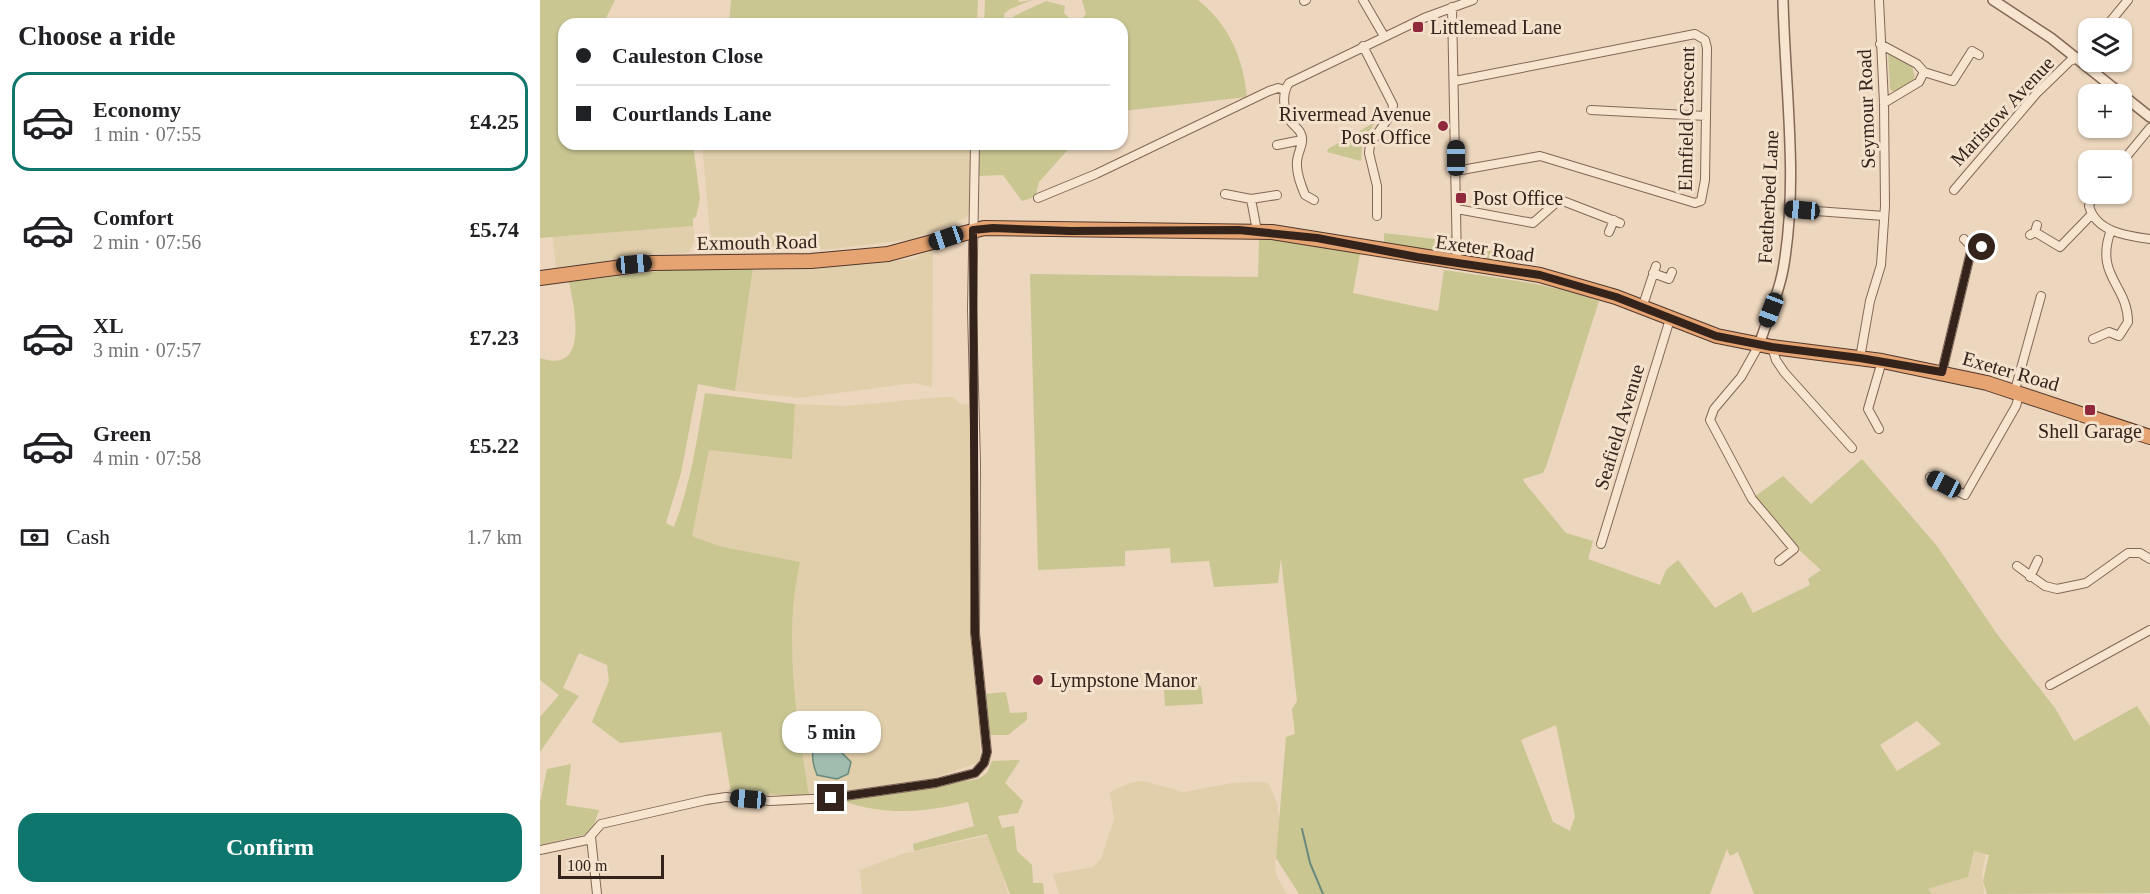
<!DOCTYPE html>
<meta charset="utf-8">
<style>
body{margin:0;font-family:Georgia,serif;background:#f2f2f2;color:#202124;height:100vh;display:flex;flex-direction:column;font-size:22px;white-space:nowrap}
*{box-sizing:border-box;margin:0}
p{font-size:20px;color:#757577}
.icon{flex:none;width:33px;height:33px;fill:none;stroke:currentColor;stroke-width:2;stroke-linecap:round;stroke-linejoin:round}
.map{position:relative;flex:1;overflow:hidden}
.side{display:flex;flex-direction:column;background:#fff;width:540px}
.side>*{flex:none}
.guide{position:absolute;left:18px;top:18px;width:570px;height:132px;border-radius:18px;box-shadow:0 2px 4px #0004;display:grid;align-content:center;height:132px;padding:0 18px;background:#fff}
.tools{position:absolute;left:1538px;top:18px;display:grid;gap:12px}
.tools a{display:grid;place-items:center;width:54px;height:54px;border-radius:12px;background:#fff;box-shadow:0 2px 4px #0004;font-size:30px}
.scale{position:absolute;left:18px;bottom:15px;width:106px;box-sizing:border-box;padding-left:6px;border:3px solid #33231b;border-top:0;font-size:16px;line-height:21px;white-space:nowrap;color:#33231b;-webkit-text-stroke:4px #f4e2cd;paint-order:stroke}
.end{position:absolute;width:27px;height:27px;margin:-14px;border:8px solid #33231b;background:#fff;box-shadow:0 0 0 3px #fff}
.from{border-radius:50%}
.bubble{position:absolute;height:42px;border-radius:18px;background:#fff;box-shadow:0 2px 4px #0004;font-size:20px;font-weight:600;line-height:42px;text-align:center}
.car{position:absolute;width:18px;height:36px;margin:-18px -9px;border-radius:8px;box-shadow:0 0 4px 2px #0007;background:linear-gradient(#222 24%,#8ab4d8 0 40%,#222 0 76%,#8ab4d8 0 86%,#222 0)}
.guide b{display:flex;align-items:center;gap:21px;height:57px;font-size:22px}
.guide b+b{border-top:2px solid #e0e0e0}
.guide i{width:15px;height:15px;background:#202124}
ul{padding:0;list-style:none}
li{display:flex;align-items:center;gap:18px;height:99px;margin:0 12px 9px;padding:0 6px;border:3px solid transparent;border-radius:18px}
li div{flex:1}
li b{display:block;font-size:22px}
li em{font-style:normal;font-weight:600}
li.current{border-color:#0f766e}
li>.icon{width:54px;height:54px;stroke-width:1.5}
h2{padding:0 18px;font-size:27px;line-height:72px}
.pay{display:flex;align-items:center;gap:15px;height:66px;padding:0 18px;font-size:22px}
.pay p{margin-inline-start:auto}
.primary-button{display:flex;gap:12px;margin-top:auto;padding:12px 18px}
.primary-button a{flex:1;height:69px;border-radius:18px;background:#0f766e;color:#fff;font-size:24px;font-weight:600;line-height:69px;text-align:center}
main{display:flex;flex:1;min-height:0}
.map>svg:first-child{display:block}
</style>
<main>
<section class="side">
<h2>Choose a ride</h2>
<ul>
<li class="current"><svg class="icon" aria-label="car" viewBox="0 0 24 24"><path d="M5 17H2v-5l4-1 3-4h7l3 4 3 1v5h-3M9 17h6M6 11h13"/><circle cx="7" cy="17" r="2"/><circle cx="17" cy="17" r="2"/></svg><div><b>Economy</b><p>1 min · 07:55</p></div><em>£4.25</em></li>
<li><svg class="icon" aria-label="car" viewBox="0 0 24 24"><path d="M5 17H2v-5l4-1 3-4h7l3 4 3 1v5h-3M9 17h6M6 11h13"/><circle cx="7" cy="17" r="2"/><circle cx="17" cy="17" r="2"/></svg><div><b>Comfort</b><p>2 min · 07:56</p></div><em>£5.74</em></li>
<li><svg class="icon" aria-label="car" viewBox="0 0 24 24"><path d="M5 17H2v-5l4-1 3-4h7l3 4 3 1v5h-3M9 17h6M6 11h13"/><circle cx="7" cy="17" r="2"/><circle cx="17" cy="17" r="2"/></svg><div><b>XL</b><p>3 min · 07:57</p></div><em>£7.23</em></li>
<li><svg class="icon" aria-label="car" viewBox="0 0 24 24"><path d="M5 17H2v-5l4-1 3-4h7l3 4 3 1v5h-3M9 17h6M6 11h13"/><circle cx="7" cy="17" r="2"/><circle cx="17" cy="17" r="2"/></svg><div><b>Green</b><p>4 min · 07:58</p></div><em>£5.22</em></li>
</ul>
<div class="pay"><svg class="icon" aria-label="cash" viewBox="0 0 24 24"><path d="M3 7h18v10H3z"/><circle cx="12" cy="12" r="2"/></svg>Cash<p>1.7 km</p></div>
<div class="primary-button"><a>Confirm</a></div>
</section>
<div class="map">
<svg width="1610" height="894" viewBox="0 0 1610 894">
<rect width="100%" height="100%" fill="#ecd6bd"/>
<!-- farmland -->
<path fill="#e1cfab" d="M162,144h269v65l-5,9 -53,21 -80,10 -121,5z
M153,226l2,13 -6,14 -52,2 -81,16 -3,-34z
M393,246l-1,141 -17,-4 -117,15 -63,-7 18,-123 82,-2 79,-7z
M401,397h13l6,7 12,1 -1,228 9,98v31l-49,17 -122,17 -12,-77 -6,-81 4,-54 4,-22 -80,-16 -27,-10 17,-87 83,9 3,-54 51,2z
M602,781l42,11 48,-9 33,-1 4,2 8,19 3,22 -5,38 1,12 11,19h-228l-6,-20 40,-7 8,-8 13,-40 -4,-27 20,-9z
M450,835l18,59h-146l-2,-24 42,-16z
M1434,851l12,3 -4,19 2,21h-54l-2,-5 40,-12z"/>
<!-- green -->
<path fill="#c9c692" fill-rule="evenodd" d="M0,0h75l-12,24h-39v120h129l7,55 -4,18 -3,1v8l-153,12z
M191,0h247l-1,24h-248z
M445,0h33l1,2 13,-2 -22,9 -6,5 1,10h-21z
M542,0h116c31,25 45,57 49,97l-124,14 -1,3v-90h-114l6,-8 32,-15 19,5 -1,7 6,6 11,1 5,-6z
M1348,53l24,14 3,10 -3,4 -18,11 -4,-3z
M835,122l-13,23 -1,16 -34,-9 1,-3z
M438,144h95l-34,38 -4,15 -13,4 -19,-26 -25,1z
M913,232l-1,18 -5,4 -63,-10v-11l59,7h6z
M719,239l52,5 49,10 -7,39 85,18 6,-41c52,8 105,13 155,31l-53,166 -3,6 -20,6 1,3 42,51 27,8 -5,18 72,26 6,-15 12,-10 37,48 27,-16 11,21 57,-28 -2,-6 13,-9 -25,-23 -42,-50 29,-21 28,28 51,-45 75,87 60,88 58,74 19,33 63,-35 13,20v167l-163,1 -4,-13 6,-26 -15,-4 -6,26 -40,12 4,5h-178l-16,-42 -8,4 -3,-7 -17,45h-411l-23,-36 10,-121 9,-3 -3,-25 5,-8 -16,-143 -3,25 -64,4 -5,-26 -38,2 -1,-15 -45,3v15l-87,4 -8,-296 228,3zM1377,721l24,23 -44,27 -17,-26zM1016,725l19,91 -5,15 -17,-9 -32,-82z
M923,241l8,5 45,11 2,-3 -3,8 -9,-1v2l-38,-6 -4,-6z
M213,268l-18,123 -37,-7 -17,89 -15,50 8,4c17,-44 23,-88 31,-134l90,11 -3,55 -83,-9 -17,86 27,10 81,16c-17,77 -3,157 9,234l-78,-3 -10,-61 -101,11 -28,-21 17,-41 -2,-16 -28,-12 -16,35 16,8 -39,56v-35l19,-22 -19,-15v-322c49,17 35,-48 29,-76l107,-13z
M661,686l2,18 -38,2 -1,-18z
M466,692l4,21 17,-1v8l-19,15h-19l-5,-41z
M480,760l-15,23 18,18 -5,12 -20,3 4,12 12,-2 3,25 15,14 1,18h10l1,11h-34l-23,-60 -73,17 -1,-7 61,-18 -6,-24c-42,10 -80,14 -122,0 16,-15 104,-17 132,-23l9,-6 5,-12z
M31,764l-5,41 33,5 -6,18 -6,6 -47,11v-43l7,-33z"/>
<!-- water -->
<path fill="#a1bdb0" stroke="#698a7c" stroke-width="1.5" d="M277,743l23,8 11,11 -3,12 -11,5 -20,-4c-4,-10 -8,-23 0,-32z"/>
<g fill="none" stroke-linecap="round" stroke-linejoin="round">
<!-- stream -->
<path stroke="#698a7c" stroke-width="2" d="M762,829l8,34 13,31"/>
<defs>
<path id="minor" d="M823,0l21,36
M764,1l2,-1
M912,7l5,255
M441,24v-1
M1565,28l23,-28
M1340,44l37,20 7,8 -5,10 -35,21
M823,46l30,59 -1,8 -22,31 -1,9 8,33v30
M1384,72l29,9 19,-30 7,4
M915,81l240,-47 10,6 2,8 -2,132 -4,21 -6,2 -155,-47 -84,15
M1051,110l115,6
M737,145l25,-5
M1581,163l29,-35
M1414,190l82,-96 34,-33 12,-5 6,-7
M685,194l26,5 6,32
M1554,194l-5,12c7,26 38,30 61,33
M498,198l58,-24 173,-83 9,-3 7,2
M711,199l26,-4
M774,200l-9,-5c-4,-10 -9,-22 -8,-33 0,-9 8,-19 4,-28 -2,-6 -9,-9 -12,-15 -6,-11 -7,-26 0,-36l135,-65 49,-18
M917,209l76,14 25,-22h5l57,22
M1249,209l95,7
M1069,232l5,-12
M1495,232l25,15 31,-32
M1490,235l5,-3 2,-7
M1424,239l8,8h10
M1113,273l16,6 3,-7
M1102,308l14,-42
M1553,339l16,-7 10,4 9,-14c0,-37 -34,-46 -17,-92
M1219,345l-18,32 -27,32 -4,11 42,79 42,50 -15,12
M1232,347l4,13 8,12 68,76
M1320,358l10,-57 11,-36 4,-59 -1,-103 -5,-103
M1402,372l30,-125
M1475,390l26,-94
M1339,429l-11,-20 14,-48
M1390,477l35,18 51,-89 4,-14
M1061,544l69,-225
M1477,566l28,20 12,3 29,-6 42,-30h12l10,6
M1490,577l8,-17
M1510,685l100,-55
M51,837l6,57
M0,850l47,-10 14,-16 105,-24 20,-3 44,4 61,-3 105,-15 39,-10 9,-10 3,-11 -12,-119 1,-169 -4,-154 3,-166"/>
<path id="tertiary" d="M1453,0l58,38 99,79
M1219,345c8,-25 19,-49 24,-75 16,-90 2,-179 0,-270"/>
<path id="trunk" d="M0,278l112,-15 159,-2 77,-7 96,-26 288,4 268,43 76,22 101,39 55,11 110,14 105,22 163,54"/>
</defs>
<!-- minor casing -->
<use href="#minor" stroke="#836757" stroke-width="10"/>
<!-- tertiary casing -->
<use href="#tertiary" stroke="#836757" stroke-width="12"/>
<!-- trunk casing -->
<use href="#trunk" stroke="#51372c" stroke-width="16"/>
<!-- minor -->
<use href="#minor" stroke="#f7e5d0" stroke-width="8"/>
<!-- tertiary -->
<use href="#tertiary" stroke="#f7e5d0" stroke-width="9"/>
<!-- trunk -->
<use href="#trunk" stroke="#e6a472" stroke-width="14"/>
</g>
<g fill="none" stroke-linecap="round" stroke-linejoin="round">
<!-- route -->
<path stroke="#33231b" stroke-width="8" d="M291,798l105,-15 39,-10 9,-10 3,-11 -12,-119 -2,-403 20,-2 77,3 169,-1 78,8 100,19 123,18 76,22 100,39 56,11 88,11 82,14 30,-125h10"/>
</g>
<!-- markers -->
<g fill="#90293c" stroke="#f4e2cd" stroke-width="2">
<rect x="872" y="21" width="12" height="12" rx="3"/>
<circle cx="903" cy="126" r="6"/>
<rect x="915" y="192" width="12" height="12" rx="3"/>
<rect x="1544" y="404" width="12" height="12" rx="3"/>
<circle cx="498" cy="680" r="6"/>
</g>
<g text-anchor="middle" stroke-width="6" stroke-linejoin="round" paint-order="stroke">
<!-- poi labels -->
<g font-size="20" fill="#33231b" stroke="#f4e2cd" text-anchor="start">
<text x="890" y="34">Littlemead Lane</text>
<text x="891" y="121" text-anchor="end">Rivermead Avenue<tspan x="891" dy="23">Post Office</tspan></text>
<text x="933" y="205">Post Office</text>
<text x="1550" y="438" text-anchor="middle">Shell Garage</text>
<text x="510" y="687">Lympstone Manor</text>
</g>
<!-- street labels -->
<g font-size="20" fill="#33231b" stroke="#f4e2cd">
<text transform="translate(1326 109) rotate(-92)" y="7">Seymour Road</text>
<text transform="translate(1462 111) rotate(-47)" y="7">Maristow Avenue</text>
<text transform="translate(1146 119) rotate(-89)" y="7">Elmfield Crescent</text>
<text transform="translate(1228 197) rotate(-87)" y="7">Featherbed Lane</text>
<text transform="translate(217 242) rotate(-1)" y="7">Exmouth Road</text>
<text transform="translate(945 248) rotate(8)" y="7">Exeter Road</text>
<text transform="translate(1471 371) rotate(16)" y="7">Exeter Road</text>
<text transform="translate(1079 427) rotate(-73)" y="7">Seafield Avenue</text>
</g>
</g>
</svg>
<div class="tools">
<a><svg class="icon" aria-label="layers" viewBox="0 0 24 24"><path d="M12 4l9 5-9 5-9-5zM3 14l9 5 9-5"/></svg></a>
<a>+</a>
<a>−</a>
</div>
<div class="scale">100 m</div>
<i class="end from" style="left:1442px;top:247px"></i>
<i class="end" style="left:291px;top:798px"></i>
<div class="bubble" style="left:242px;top:711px;width:99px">5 min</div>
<i class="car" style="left:916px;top:158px;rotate:0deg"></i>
<i class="car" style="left:1262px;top:210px;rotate:275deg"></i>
<i class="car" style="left:406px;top:238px;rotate:251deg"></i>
<i class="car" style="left:94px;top:264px;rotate:85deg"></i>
<i class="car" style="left:1231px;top:310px;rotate:201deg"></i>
<i class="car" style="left:1404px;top:484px;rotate:298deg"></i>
<i class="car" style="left:208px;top:799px;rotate:275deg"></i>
<div class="guide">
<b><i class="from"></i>Cauleston Close</b>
<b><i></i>Courtlands Lane</b>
</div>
</div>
</main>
